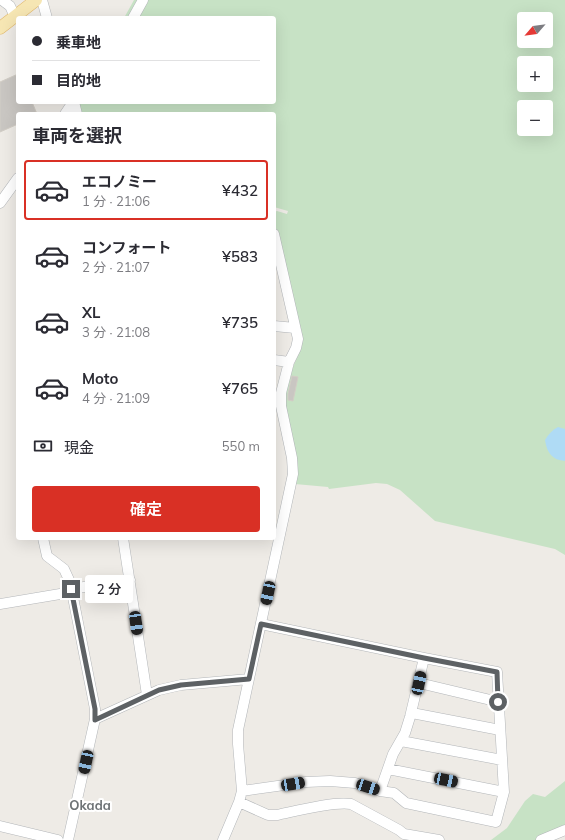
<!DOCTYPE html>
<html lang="ja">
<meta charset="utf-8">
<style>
body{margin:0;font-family:Mulish,"Noto Sans JP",sans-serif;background:#f2f2f3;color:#2b2b33;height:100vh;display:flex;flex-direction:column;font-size:15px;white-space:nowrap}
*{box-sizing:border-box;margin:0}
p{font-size:13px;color:#7c7c81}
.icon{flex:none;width:22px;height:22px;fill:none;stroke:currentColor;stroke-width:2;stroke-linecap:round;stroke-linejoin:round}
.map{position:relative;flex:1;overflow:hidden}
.sheet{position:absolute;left:16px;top:112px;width:260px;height:428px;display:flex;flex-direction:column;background:#fff;border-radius:4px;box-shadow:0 4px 16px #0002}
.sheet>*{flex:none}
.banner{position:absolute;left:16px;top:16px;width:260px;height:88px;border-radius:4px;box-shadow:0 4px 16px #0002;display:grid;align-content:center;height:88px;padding:0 16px;background:#fff}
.needle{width:26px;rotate:242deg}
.fabs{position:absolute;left:517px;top:12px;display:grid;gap:8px}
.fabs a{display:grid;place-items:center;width:36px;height:36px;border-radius:4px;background:#fff;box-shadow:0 4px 16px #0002;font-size:20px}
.end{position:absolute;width:18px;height:18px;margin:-9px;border:5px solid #5d6164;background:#fff;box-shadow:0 0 0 2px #fff}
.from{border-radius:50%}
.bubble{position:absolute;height:28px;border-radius:4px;background:#fff;box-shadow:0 4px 16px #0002;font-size:13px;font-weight:600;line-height:28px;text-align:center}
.car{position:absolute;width:12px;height:24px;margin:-12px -6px;border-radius:5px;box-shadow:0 0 3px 1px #0007;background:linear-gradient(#222 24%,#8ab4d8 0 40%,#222 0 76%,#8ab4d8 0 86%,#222 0)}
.banner b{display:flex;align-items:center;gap:14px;height:38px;font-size:15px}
.banner b+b{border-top:1px solid #e1e1e2}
.banner i{width:10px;height:10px;background:#2b2b33}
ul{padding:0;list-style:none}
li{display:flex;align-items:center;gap:12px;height:60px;margin:0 8px 6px;padding:0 8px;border:2px solid transparent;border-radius:4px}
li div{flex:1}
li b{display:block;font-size:15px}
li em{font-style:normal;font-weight:600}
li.on{border-color:#d93025}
li>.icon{width:36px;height:36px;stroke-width:1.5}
h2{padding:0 16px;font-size:18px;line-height:48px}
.pay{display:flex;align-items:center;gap:10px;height:44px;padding:0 16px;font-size:15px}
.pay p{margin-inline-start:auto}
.primary-button{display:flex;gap:8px;margin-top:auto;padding:8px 16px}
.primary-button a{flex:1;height:46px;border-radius:4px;background:#d93025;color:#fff;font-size:16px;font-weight:600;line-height:46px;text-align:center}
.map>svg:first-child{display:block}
</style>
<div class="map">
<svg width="565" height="840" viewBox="0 0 565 840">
<rect width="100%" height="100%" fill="#eeebe6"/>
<!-- green -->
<path fill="#c7e2c5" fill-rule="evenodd" d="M134,0h431v555l-10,-6 -120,-28 -35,-31 -13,-6 -11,-1 -47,6 -1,-2 -33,-3 -11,-95 16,-39 1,-7 -27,-122v-9l3,-1 10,3 1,-3 -14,-4v-93h-195l1,-12h194v-84h-150zM524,19h22v22h-22zM524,63h22v22h-22zM524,107h22v22h-22z
M565,781v51l-14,8h-60l16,-12 18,-27 8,-7 12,3z"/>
<!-- water -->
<path fill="#afdbf5" d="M558,427l7,2v32c-13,-1 -18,-8 -20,-21 3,-5 7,-10 13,-13z"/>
<!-- building -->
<path fill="#c9c6c2" stroke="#d2cdc5" d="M18,74v28h14l5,12h-19v10l-18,8v-50z
M292,376l6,1 -5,24 -5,-1v-6z"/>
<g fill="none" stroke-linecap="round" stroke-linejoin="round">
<defs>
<path id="minor" d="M2,0l8,6 5,11
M42,0l5,18
M133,18l10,-18
M74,102l3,12
M65,114l8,-12
M0,203l18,-25
M274,326l21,2
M274,360l15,2
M43,538l4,18 17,13 6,13 25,127v10l-27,121
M123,538l24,157
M71,589l59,-9
M0,604l72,-12
M419,683l80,19
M412,713l88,17
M95,719l64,-29 22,-5 68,-6
M401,741l101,19
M388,769l116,23
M242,791l64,-9 24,-1 25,2 25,8 14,2 12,10 90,19 8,-30 -7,-120 -73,-14 -163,-34
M380,791l13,-37 12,-21 5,-16 14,-59
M239,802l29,13h9c19,-4 56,-14 74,-11l48,26 5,4 35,6
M0,826l58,14
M223,840l16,-38 3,-11 -4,-47v-14l55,-256 -1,-16 -11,-52v-13l8,-31 7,-14 2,-9 -24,-105
M541,840l24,-10"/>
<path id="major" d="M0,28l36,-28"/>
</defs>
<!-- minor casing -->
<use href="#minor" stroke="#b3b6b9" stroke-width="11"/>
<!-- major casing -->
<use href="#major" stroke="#e1b86c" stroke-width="13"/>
<!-- minor -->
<use href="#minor" stroke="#fff" stroke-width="10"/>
<!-- major -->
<use href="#major" stroke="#f6e6b3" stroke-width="12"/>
</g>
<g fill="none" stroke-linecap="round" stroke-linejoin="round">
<!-- route -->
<path stroke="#5d6164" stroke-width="5" d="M71,589l24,120v11l64,-30 22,-5 68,-6 12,-55 163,34 73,14 1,30"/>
</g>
<g text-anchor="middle" stroke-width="4" stroke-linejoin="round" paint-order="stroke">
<!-- quarter labels -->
<g font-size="13" font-weight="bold" fill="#6e7376" stroke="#fff">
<text x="90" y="810">Okada</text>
</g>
</g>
</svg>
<div class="fabs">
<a><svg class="needle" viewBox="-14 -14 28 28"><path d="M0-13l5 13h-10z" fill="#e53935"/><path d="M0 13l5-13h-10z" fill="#7c7c81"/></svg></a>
<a>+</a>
<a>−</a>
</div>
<i class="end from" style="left:498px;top:702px"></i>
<i class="end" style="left:71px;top:589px"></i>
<div class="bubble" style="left:85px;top:575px;width:48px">2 分</div>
<i class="car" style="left:268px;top:593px;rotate:192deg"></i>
<i class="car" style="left:136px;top:623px;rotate:172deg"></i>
<i class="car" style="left:419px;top:683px;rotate:12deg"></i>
<i class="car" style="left:86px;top:762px;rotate:192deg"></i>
<i class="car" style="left:446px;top:780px;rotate:102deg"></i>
<i class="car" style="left:293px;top:784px;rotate:80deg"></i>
<i class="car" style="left:368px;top:787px;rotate:108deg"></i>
<div class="banner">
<b><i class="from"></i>乗車地</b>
<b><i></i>目的地</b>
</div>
<section class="sheet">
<h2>車両を選択</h2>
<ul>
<li class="on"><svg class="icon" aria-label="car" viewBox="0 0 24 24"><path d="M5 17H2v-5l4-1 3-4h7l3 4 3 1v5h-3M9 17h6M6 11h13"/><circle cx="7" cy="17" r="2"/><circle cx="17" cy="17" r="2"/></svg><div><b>エコノミー</b><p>1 分 · 21:06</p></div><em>¥432</em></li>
<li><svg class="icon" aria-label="car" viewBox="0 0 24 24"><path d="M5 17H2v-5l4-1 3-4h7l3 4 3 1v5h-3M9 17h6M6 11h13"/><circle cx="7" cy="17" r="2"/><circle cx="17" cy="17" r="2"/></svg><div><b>コンフォート</b><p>2 分 · 21:07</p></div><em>¥583</em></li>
<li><svg class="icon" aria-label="car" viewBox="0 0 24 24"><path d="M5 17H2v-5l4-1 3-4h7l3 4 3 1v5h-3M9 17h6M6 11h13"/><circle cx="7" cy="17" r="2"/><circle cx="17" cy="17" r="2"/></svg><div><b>XL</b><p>3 分 · 21:08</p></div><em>¥735</em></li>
<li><svg class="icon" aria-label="car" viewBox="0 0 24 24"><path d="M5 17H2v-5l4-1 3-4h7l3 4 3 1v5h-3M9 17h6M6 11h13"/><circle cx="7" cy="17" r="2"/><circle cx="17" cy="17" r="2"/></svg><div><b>Moto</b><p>4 分 · 21:09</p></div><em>¥765</em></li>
</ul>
<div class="pay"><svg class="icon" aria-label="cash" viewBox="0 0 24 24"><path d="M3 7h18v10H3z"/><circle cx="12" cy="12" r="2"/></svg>現金<p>550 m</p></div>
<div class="primary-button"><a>確定</a></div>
</section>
</div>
